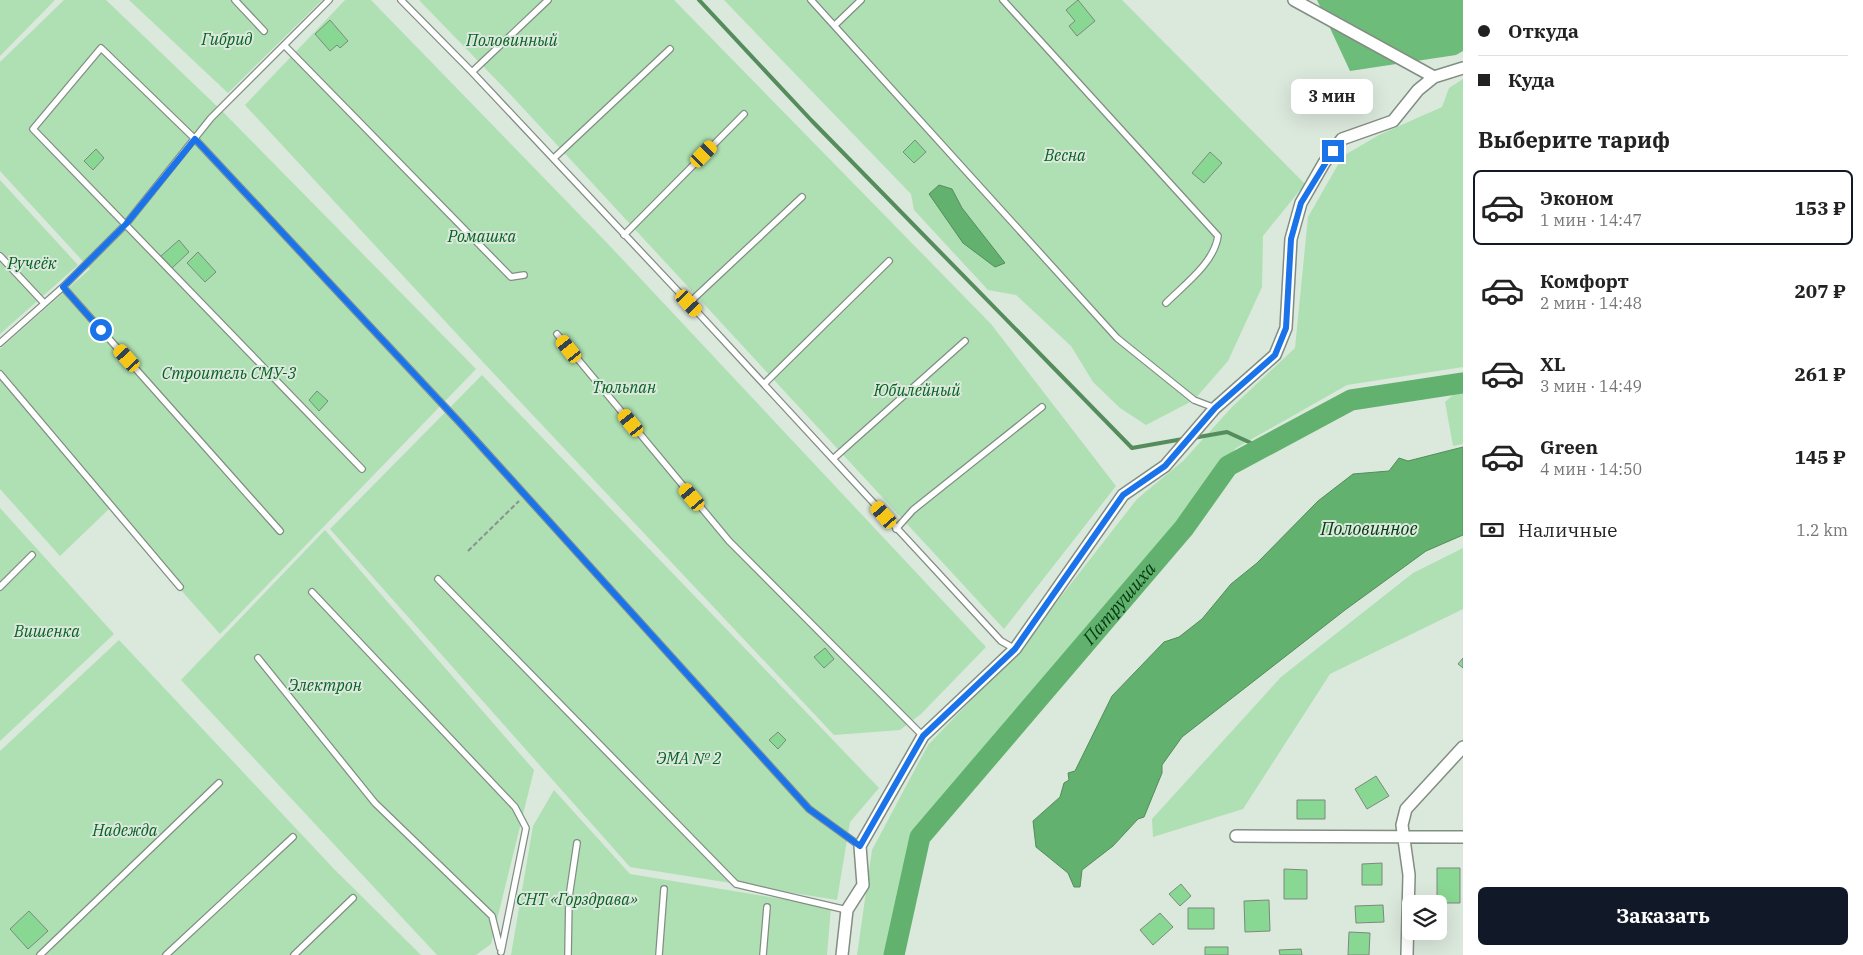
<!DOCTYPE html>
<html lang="ru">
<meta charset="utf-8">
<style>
body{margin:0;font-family:"IBM Plex Serif",serif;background:#f2f2f2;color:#222;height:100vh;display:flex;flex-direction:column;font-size:19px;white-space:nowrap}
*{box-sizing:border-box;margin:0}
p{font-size:16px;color:#767676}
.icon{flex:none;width:28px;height:28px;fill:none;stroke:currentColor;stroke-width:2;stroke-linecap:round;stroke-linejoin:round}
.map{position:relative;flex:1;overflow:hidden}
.panel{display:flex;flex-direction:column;background:#fff;width:400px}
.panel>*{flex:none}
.guide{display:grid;align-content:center;height:110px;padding:0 15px;background:#fff}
.fabs{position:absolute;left:1402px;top:895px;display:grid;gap:10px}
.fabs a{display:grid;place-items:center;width:45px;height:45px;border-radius:8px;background:#fff;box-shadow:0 5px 20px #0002;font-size:25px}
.end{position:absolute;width:22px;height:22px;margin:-11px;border:6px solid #1a73e8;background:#fff;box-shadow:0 0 0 2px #fff}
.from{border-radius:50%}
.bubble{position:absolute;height:35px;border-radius:8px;background:#fff;box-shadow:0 5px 20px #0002;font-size:16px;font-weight:700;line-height:35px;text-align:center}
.car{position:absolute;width:15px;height:30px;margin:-15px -8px;border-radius:6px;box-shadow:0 0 4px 1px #0007;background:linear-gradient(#f5c518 24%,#345 0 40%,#f5c518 0 76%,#345 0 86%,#f5c518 0)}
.guide b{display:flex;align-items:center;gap:18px;height:48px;font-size:19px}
.guide b+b{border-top:1px solid #e0e0e0}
.guide i{width:12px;height:12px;background:#222}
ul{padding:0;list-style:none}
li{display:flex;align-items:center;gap:15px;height:75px;margin:0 10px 8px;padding:0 5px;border:2px solid transparent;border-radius:8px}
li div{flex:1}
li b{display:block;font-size:19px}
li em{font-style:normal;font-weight:700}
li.on{border-color:#111827}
li>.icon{width:45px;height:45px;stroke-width:1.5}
h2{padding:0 15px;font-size:22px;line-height:60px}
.pay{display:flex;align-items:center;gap:12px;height:55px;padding:0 15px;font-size:19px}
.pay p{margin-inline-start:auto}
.button{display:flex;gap:10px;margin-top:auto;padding:10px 15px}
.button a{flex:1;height:58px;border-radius:8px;background:#111827;color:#fff;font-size:20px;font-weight:700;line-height:58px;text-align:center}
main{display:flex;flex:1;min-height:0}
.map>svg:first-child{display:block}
</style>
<main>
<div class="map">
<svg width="1463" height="955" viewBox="0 0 1463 955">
<rect width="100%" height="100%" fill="#dbe8dc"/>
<!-- green -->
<path fill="#aee0b3" d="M0,0h55l-55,56z
M64,0h42l118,113 252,256 -256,265 -111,-125 -49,47 -60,-67v-140l90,-80 -90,-98v-109z
M129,0h193l-94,93z
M345,0h26l238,245 377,402 -65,67 -21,16 -66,5 -353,-375 -236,-255z
M419,0h255l317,324 125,162 -112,143 -494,-535z
M724,0h398l183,184 -42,52 -1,51 -34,74 -34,39 -48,25 -26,-17 -27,-26 -22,-36 -55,-51 -28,-5 -74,-80 -3,-16z
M1463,79v288l-116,18 -111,63 -170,208 -152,176 -26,123h-31l15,-105 56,-105 92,-96 117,-150 46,-38 49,-54 63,-59 13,-131 35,-61 36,-21 63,-28 7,-19z
M0,180l78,85 -78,69z
M482,375l397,413 -29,34 -13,78 -207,-33 -300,-338z
M1463,386v58l-10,2 -8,-44z
M0,508l114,126 -114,107z
M325,530l209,240 -43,174 -15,11h-39l-256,-275z
M1463,548v61l-133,65 -87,135 -90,28 -1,-18 129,-142 132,-104z
M119,640l215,229 87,86h-421v-204z
M554,790l76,84 201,33 -4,48h-316l22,-129z"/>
<!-- forest -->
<path fill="#6ebc79" d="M1317,0h146v51l-7,4 -106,16z"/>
<!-- water -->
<path fill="#63b16e" stroke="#548c5c" d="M939,185l13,4 10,19 43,55 -10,4 -32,-24 -34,-49z
M1463,447v88l-37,16 -81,59 -163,127 -20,28v8l-18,44 -6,2 -25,27 -31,24 -2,17h-6l-6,-14 -32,-26 -3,-26 27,-24 4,-14 5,-3 -1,-7 7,-2 37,-75 52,-54 15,-5 23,-18 29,-35 26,-21 61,-62 35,-27 36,-3 10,-13 9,3z"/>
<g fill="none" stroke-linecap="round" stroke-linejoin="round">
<!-- stream -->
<path stroke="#548c5c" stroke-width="4" d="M699,0l113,121 320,327 51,-9
M1193,438l34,-6 35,16"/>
<!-- river -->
<path stroke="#63b16e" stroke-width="21" id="s1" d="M894,955l26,-118 264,-309 44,-62 123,-66 112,-17"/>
</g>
<!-- building -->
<path fill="#88d792" stroke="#7d897e" d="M1078,0l17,21 -18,15 -8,-10 6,-5 -9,-11z
M330,20l18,21 -8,7 -3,-3 -7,6 -15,-17z
M915,140l11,12 -12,11 -11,-11z
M96,149l8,9 -11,12 -9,-9z
M1210,152l12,11 -18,20 -12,-10z
M179,240l10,12 -17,16 -11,-12z
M198,252l18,20 -11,10 -18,-19z
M317,391l11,10 -9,10 -10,-11z
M825,648l9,11 -10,9 -10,-11z
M1463,658v10l-5,-4z
M778,732l8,8 -8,9 -9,-9z
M1376,776l13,20 -22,13 -12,-20z
M1297,800h28v19h-28z
M1382,863v22h-20v-21z
M1437,868h23v35h-23z
M1284,869l23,1v29h-23z
M1181,884l10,12 -11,10 -11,-12z
M1269,900l1,31 -25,1 -1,-31z
M1383,905l1,17 -28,1 -1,-17z
M1188,908h26v21h-26z
M29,911l19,20 -20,18 -18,-20z
M1160,913l13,14 -20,18 -13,-15z
M1349,932l21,1 -1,22h-21z
M1205,947h23v8h-23z
M1301,949l1,6h-22l-1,-5z"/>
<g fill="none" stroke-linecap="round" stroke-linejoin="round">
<defs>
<path id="lane" d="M235,0l29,31
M401,0l71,72 217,231 312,338 14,8
M811,0l306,338 77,62 21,8
M1003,0l215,236c-4,27 -33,48 -52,67
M835,25l26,-25
M285,46l226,231 13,-2
M472,72l76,-72
M554,158l116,-109
M624,235l120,-121
M0,256l44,47
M63,287l217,244
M689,303l113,-106
M557,334l172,207 194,195
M0,343l63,-56 63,-63 85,-106 118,-118
M0,374l180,213
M764,384l125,-123
M834,458l131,-117
M362,469l-329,-340 68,-81 94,91 266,285 348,385 51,37
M896,529l17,-19 129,-103
M438,579l298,305 111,26
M0,587l32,-32
M312,592l203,215 11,21 -25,124
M258,658l117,145 117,113 8,32
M40,955l179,-172
M166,955l127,-118
M294,955l59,-57
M568,955l1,-58 8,-54
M659,955l5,-66
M763,955l4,-48"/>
<path id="street" d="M1294,0l140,77 29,-9
M1236,836l227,1
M842,955l5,-45 16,-25 -3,-39 63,-110 92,-87 108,-154 42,-29 50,-58 60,-53 11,-27 5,-89 10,-36 23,-40 18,-24 51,-18 25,-31 16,-13
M1407,955l2,-80 -7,-50 4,-16 57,-62"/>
</defs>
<!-- lane casing -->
<use href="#lane" stroke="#828e83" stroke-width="8"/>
<!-- street casing -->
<use href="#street" stroke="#828e83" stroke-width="14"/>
<!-- path -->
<path stroke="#8a938b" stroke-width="2" stroke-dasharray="5 2.5" stroke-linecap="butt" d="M468,551l51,-50"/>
<!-- lane -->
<use href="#lane" stroke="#fff" stroke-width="5.5"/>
<!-- street -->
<use href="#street" stroke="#fff" stroke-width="11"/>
</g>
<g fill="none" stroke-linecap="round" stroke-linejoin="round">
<!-- route -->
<path stroke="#1a73e8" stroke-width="6" d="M101,330l-38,-43 63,-63 69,-85 266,285 348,385 51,37 63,-110 92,-87 108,-154 42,-29 50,-58 60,-53 11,-27 5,-89 10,-36 32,-52"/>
</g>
<g text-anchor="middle" stroke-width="4" stroke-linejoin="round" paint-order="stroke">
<!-- park labels -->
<g font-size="16" font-style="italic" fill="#076123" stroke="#dbe8dc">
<text x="227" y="45">Гибрид</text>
<text x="512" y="46">Половинный</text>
<text x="1065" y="161">Весна</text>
<text x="482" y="242">Ромашка</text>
<text x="32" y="269">Ручеёк</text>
<text x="229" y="379">Строитель СМУ-3</text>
<text x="624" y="393">Тюльпан</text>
<text x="917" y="396">Юбилейный</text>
<text x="47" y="637">Вишенка</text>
<text x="325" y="691">Электрон</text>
<text x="689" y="764">ЭМА № 2</text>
<text x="125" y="836">Надежда</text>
<text x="577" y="905">СНТ «Горздрава»</text>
</g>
<!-- water labels -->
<g font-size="18" font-style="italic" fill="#003b0f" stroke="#dbe8dc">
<text x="1369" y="535">Половинное</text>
<text dy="6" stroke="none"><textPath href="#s1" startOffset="428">Патрушиха</textPath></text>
</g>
</g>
</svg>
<div class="fabs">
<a><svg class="icon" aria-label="layers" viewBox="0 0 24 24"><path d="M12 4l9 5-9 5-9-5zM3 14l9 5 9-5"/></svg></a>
</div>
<i class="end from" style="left:101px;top:330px"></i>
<i class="end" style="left:1333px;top:151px"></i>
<div class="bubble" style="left:1291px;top:79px;width:82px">3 мин</div>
<i class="car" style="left:704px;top:154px;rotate:44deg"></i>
<i class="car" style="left:689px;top:303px;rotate:137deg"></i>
<i class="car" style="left:569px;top:349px;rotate:321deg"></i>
<i class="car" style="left:127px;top:358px;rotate:318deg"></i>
<i class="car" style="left:631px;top:423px;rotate:321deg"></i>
<i class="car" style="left:692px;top:497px;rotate:320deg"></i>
<i class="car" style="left:884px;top:515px;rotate:319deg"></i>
</div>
<section class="panel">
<div class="guide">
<b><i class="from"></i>Откуда</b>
<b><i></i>Куда</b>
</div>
<h2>Выберите тариф</h2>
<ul>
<li class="on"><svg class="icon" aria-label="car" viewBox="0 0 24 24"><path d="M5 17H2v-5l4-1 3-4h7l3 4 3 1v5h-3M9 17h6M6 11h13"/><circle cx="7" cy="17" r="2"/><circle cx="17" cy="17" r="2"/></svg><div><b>Эконом</b><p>1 мин · 14:47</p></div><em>153 ₽</em></li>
<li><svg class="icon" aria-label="car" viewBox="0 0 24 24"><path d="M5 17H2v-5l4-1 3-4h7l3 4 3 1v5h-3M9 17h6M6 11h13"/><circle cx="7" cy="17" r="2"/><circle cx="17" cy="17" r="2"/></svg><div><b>Комфорт</b><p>2 мин · 14:48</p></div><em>207 ₽</em></li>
<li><svg class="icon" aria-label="car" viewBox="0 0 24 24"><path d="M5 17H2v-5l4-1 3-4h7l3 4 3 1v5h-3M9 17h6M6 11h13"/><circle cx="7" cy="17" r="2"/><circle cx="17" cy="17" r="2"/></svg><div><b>XL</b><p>3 мин · 14:49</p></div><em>261 ₽</em></li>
<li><svg class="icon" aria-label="car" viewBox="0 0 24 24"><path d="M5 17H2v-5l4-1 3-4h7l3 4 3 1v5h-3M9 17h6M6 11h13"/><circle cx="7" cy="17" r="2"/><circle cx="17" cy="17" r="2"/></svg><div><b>Green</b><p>4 мин · 14:50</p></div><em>145 ₽</em></li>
</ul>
<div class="pay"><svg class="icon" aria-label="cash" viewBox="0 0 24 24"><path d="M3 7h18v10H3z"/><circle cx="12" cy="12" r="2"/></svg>Наличные<p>1.2 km</p></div>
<div class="button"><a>Заказать</a></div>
</section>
</main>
